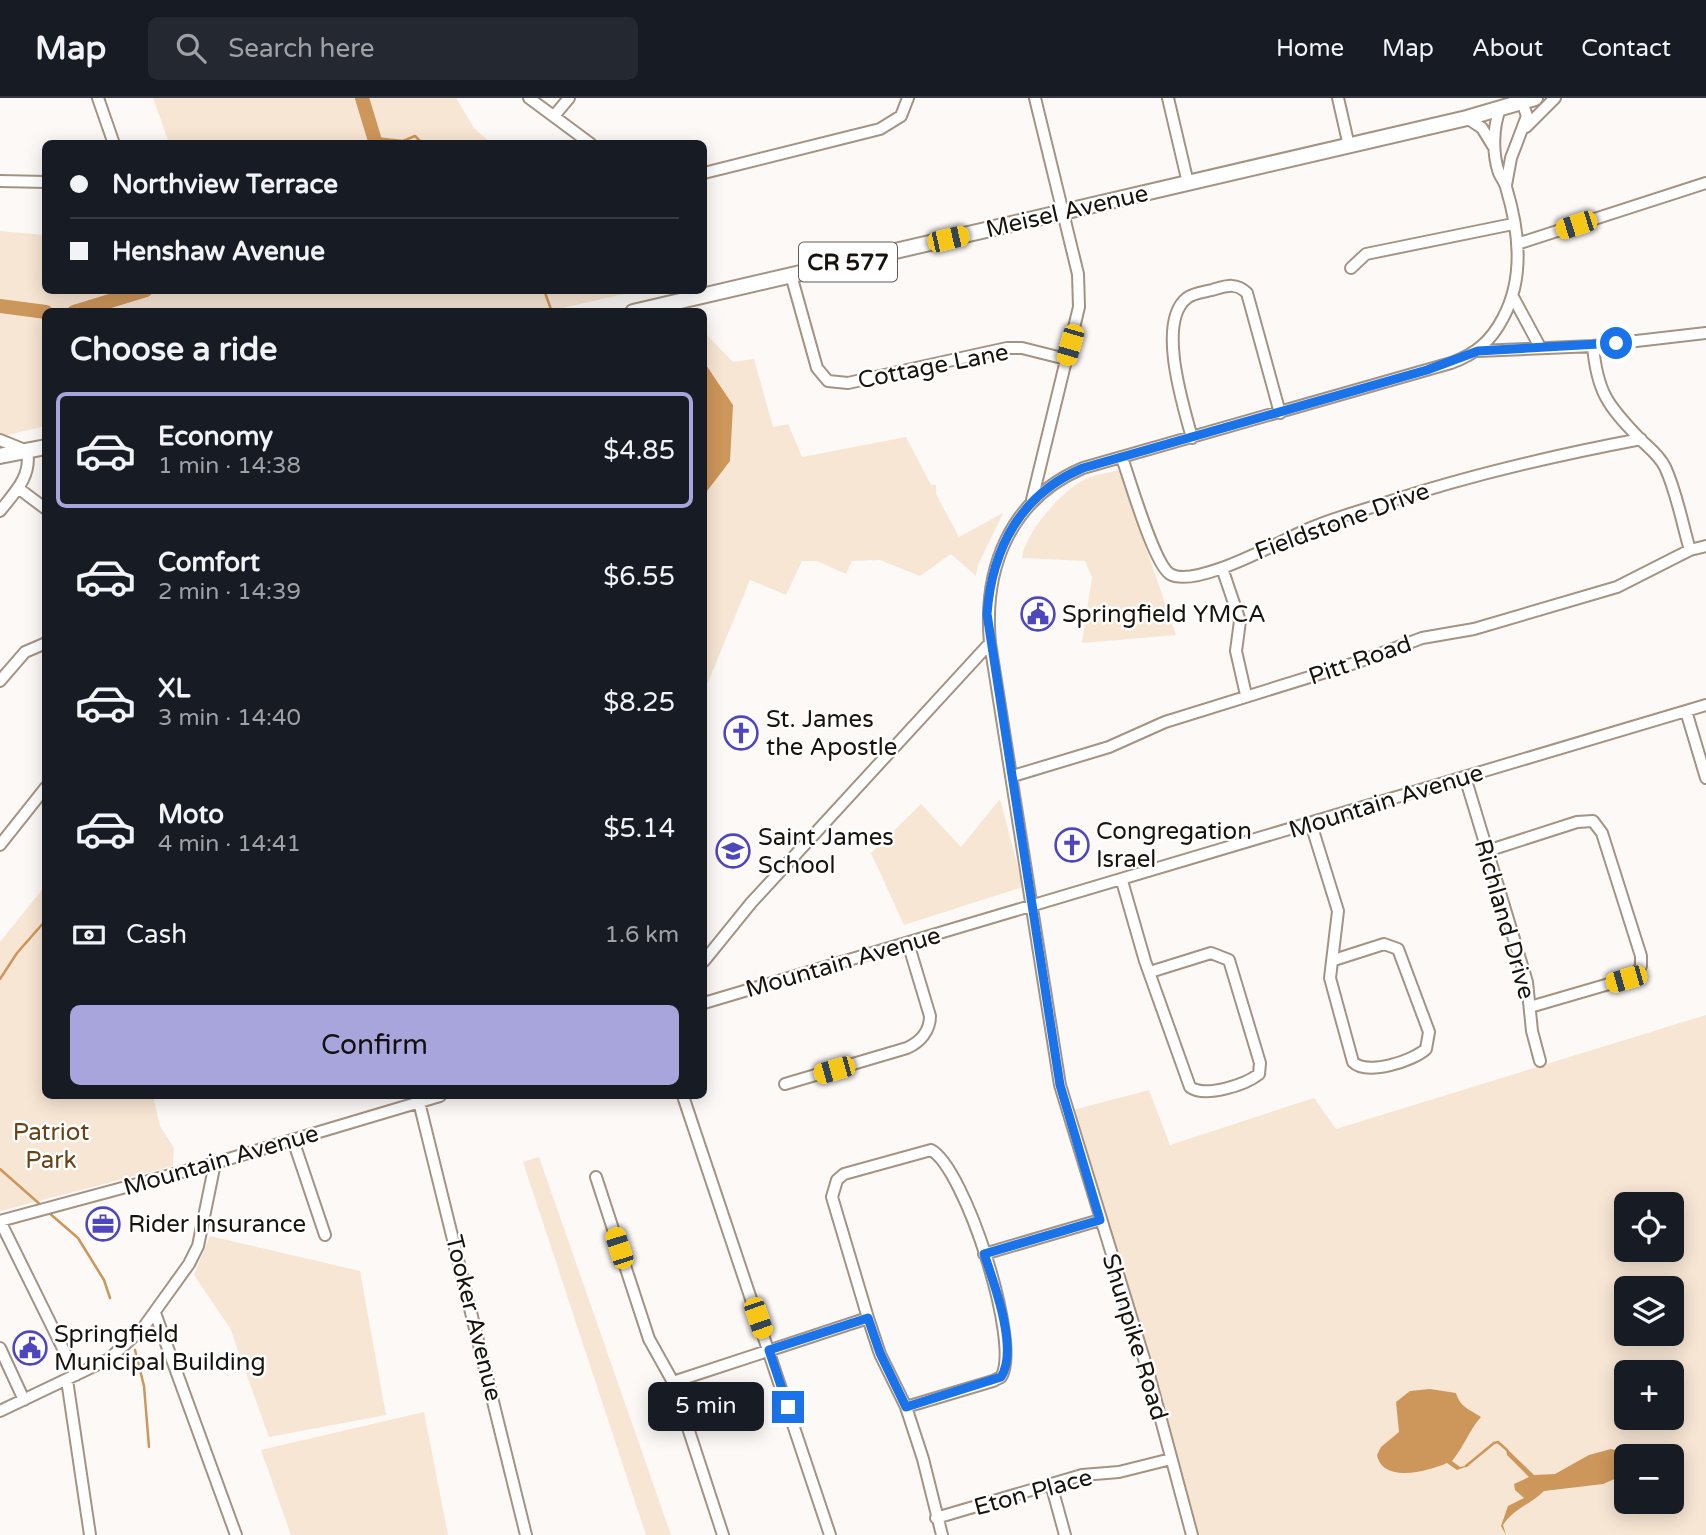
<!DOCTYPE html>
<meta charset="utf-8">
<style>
body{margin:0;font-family:"Varela Round",sans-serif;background:#242831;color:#f1f3f6;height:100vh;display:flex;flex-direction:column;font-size:26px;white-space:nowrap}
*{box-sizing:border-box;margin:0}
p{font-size:23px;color:#9ea1a6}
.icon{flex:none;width:38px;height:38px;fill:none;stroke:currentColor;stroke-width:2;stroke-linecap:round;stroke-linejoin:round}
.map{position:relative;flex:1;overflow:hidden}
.details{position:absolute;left:42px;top:210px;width:665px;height:791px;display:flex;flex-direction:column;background:#171b24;border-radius:10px;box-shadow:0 4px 18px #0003}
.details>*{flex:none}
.top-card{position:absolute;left:42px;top:42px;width:665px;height:154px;border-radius:10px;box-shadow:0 4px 18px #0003;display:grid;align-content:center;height:154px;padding:0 28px;background:#171b24}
.buttons{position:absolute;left:1614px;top:1094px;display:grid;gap:14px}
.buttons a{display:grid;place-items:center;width:70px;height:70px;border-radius:10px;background:#171b24;box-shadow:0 4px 18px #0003;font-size:35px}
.end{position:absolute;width:32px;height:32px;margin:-16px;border:9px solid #1a73e8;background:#fff;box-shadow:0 0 0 4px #fff}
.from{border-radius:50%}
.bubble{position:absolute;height:49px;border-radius:10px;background:#171b24;box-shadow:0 4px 18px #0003;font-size:23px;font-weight:600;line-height:49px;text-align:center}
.car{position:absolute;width:21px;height:42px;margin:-21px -10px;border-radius:9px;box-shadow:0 0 5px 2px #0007;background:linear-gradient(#f5c518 24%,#345 0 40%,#f5c518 0 76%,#345 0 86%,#f5c518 0)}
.top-card b{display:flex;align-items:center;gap:24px;height:66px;font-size:26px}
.top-card b+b{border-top:2px solid #363941}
.top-card i{width:18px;height:18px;background:#f1f3f6}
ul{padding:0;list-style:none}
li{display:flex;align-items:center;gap:21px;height:116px;margin:0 14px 10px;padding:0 14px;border:4px solid transparent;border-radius:10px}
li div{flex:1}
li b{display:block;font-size:26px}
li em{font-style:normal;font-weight:600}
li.active{border-color:#a8a5dc}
li>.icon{width:63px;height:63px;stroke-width:1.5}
h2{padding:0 28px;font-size:32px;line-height:84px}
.pay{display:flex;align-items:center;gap:18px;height:77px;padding:0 28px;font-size:26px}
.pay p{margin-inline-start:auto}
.button{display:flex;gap:14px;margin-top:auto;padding:14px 28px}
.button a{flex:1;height:80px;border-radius:10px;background:#a8a5dc;color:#111;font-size:28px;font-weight:600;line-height:80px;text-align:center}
header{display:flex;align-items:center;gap:42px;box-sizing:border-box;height:98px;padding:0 35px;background:#171b24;border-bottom:2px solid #363941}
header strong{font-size:33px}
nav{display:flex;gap:38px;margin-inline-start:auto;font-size:24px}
.search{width:490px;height:63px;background:#242831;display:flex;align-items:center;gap:18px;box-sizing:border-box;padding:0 24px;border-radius:10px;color:#9ea1a6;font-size:26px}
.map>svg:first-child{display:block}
</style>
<header>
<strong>Map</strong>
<div class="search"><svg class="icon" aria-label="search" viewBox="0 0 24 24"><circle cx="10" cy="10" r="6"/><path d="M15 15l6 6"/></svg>Search here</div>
<nav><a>Home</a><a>Map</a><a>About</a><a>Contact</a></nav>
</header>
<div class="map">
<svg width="1706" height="1437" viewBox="0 0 1706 1437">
<rect width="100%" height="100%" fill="#fdf9f6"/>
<!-- green -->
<path fill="#f8e6d4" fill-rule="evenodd" d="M153,0h303l18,30 17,15h-322z
M0,133l45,4 1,55 591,1 -92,21h-499l-1,114 -45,11z
M704,234l29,30 21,-3 19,68 15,-3 14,33 104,-20 25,48h5v9l23,43 44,-24 -25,52 -2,11 -25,-22 -31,22 -40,-16 -28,1 -6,13 -29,-13h-15l-16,34 -36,-15 -46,112z
M1119,372l57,165 -94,8 10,-66 -7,-16 -63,-3c3,-25 38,-65 60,-77 10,-6 26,-8 37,-11z
M1000,701l23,88 -119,38 -33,-72 50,-49 40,43z
M45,788l1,210h107l7,30 14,22 -1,18 -173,45v-269z
M1706,917v520h-509l-53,-191 -71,-234 76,-20 21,55 144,-47 22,31zM1626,1106h45v46h-45zM1626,1190h45v46h-45zM1626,1274h45v46h-45zM1626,1358h45v46h-45z
M539,1059l132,378h-25l-123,-373z
M210,1138l150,35 26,144 -117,22 -39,-109 -36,-53z
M424,1314l24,123h-157l-30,-85z"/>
<!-- water -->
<path fill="#cd965a" d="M704,264l29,43 -3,56 -26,34z
M1430,1291l26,4c4,14 13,16 25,24 -12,13 -17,30 -29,44l8,6 11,-2 -14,5 -10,-7c-18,8 -64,21 -70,-8l4,-8 18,-15 -3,-30 14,-11z
M1506,1350l28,27 21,-1 34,-19 22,-6 30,7 25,-4 9,4h-49v18l-23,10 -59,7c-13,13 -31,18 -41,34l3,10 -5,-9 7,-20 16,-8 -9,-8 -1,-6 15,-7 -22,-22z"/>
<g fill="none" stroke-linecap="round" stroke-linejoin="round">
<!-- stream -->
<path stroke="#cd965a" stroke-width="2.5" d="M375,40l28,3 12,-5 8,8
M544,192l8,22
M0,881l17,-26 29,-33
M0,1071l43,38
M48,1114l30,26 26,42 6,18
M135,1252l9,36 5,61
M1466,1368l28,-23 4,-1 9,8"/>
<!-- river -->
<path stroke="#cd965a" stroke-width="14" d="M362,0l14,46
M0,208l46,6
M74,214l72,-22"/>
<defs>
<path id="minor" d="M98,0l16,46
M529,0l62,46
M1168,0l20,85
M1338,0l11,48
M554,18l15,-18
M1467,20l15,10 11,18
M1526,29l29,-29
M704,75l176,-44 21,-13 7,-18
M0,83l46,1
M1506,87l5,-27 16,-42 -5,-14
M1517,146l189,-61
M1351,170l15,-14 147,-30
M791,177l26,93 11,13 20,2 159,-35h15l44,11
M1513,199l27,50
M1593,248c4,46 15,60 47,93 9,9 19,16 25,28 12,26 17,56 25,83
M1478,253l115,-5 113,-13
M1192,340c-8,-30 -36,-116 -5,-140 6,-5 17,-6 25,-8 14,-4 24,-8 35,3l33,120
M0,342l27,11c5,25 -12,41 -27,60
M1122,360c8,22 32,106 48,116 25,15 108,-32 134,-43 23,-11 50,-18 75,-26 86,-29 172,-49 262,-66
M18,390l28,21
M1032,402l47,-193 -1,-33 -43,-176
M1222,470l18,53 -4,30 10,44
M0,583l25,-29 21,-9
M1686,613l20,67
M1013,678l96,-29 56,-25 193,-60 64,-24 52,-9 143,-42 73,-37 16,-4
M1465,679l62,205 5,49 8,30
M1311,726l27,87 -8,67 23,84c14,14 60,-1 73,-13l3,-17 -31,-83 -14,-5 -50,16
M0,747l46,-58
M1487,753l90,-29 16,-1 9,12 39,123v10l-8,11 -103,30
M1122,783l23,80 45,126c15,11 55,-2 69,-13l1,-11 -31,-103 -18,-7 -61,19
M704,863l47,-58 239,-260
M704,905l1002,-298
M785,986l122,-36c13,-6 23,-17 23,-32l-22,-73
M683,998l147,439
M419,1004l107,433
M293,1042l32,95
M596,1079l53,162 24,43 50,153
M0,1123l215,-58 225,-67
M0,1123l76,154
M984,1156l116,-34
M155,1215l81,222
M0,1250l24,52
M67,1282l23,155
M673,1284l195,-64
M906,1309l87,-26 8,-4c21,-32 -36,-209 -70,-227l-87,24 -7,6 -5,17 36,121 12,36 26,53 17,52 19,76
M0,1313l109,-52 34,-31 46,-64 9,-18 17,-83
M1051,1386l14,51
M936,1420l146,-43 37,-3 52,-13
M1192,1437l-43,-160 -89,-290 -70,-442c-7,-75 20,-144 93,-175l368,-105c25,-9 40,-22 52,-45 22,-41 16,-88 3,-131 -1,-5 -5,-9 -7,-14 -7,-20 -6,-46 1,-64"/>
<path id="major" d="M633,214l834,-194 68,-20
M0,358l46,-9"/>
</defs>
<!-- minor casing -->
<use href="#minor" stroke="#a49383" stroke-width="14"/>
<!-- major casing -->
<use href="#major" stroke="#a49383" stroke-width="18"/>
<!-- minor -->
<use href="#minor" stroke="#fff" stroke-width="10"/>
<!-- major -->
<use href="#major" stroke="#fff" stroke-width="14"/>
</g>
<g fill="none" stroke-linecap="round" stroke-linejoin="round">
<!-- route -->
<path stroke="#1a73e8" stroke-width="9" d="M788,1309l-19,-57 99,-32 12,35 26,54 95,-30c18,-27 -7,-94 -17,-123l116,-34 -40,-135 -73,-471c5,-66 34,-120 96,-146l344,-98 51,-19 138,-8"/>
</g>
<!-- icons -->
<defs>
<symbol id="civic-ring" viewBox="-11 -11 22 22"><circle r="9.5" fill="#fff" stroke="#4e46bd" stroke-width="1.5"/><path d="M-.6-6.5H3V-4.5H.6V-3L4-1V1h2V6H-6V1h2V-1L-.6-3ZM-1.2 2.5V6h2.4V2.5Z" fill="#4e46bd"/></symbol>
<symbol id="church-ring" viewBox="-11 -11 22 22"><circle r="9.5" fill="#fff" stroke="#4e46bd" stroke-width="1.5"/><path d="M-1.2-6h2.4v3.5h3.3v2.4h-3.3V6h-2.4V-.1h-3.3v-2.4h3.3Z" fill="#4e46bd"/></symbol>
<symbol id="school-ring" viewBox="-11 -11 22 22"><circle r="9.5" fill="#fff" stroke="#4e46bd" stroke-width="1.5"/><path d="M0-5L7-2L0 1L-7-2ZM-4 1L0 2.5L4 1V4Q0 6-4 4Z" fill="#4e46bd"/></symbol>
<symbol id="office-ring" viewBox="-11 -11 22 22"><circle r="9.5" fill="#fff" stroke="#4e46bd" stroke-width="1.5"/><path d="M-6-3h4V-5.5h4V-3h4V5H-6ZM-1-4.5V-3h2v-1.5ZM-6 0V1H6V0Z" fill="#4e46bd"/></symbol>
</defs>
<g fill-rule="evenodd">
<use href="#civic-ring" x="1019" y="497" width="38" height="38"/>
<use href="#church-ring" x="722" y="616" width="38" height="38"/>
<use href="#church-ring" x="1053" y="728" width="38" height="38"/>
<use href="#school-ring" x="714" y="734" width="38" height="38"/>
<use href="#office-ring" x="84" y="1107" width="38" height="38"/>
<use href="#civic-ring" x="11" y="1231" width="38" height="38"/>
</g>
<g text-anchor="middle" stroke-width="5" stroke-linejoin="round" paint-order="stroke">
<!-- shield labels -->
<rect fill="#fff" stroke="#5e5a56" stroke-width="2" x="799" y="144.5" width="98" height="39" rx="5"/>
<g font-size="23" font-weight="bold" fill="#19130d">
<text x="848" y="172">CR 577</text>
</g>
<!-- street labels -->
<g font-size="24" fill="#19130d" stroke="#fff">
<text transform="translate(1067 113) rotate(-13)" y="8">Meisel Avenue</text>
<text transform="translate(933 268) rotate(-11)" y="8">Cottage Lane</text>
<text transform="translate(1342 423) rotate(-20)" y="8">Fieldstone Drive</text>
<text transform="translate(1360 562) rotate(-19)" y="8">Pitt Road</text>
<text transform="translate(1386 703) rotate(-17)" y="8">Mountain Avenue</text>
<text transform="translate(1505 821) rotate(74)" y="8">Richland Drive</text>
<text transform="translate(843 864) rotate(-16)" y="8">Mountain Avenue</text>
<text transform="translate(221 1062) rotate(-16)" y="8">Mountain Avenue</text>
<text transform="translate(474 1220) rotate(76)" y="8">Tooker Avenue</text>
<text transform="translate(1135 1239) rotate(73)" y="8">Shunpike Road</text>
<text transform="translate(1033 1394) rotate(-15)" y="8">Eton Place</text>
</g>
<!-- poi labels -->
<g font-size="24" fill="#19130d" stroke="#fff" text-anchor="start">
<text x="1062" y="524">Springfield YMCA</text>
<text x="766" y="629">St. James<tspan x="766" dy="28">the Apostle</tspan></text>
<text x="1096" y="741">Congregation<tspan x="1096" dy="28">Israel</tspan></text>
<text x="758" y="747">Saint James<tspan x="758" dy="28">School</tspan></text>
<text x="128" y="1134">Rider Insurance</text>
<text x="54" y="1244">Springfield<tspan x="54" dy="28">Municipal Building</tspan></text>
</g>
<!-- park labels -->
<g font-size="24" fill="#684315" stroke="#fff">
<text x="51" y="1042">Patriot<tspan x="51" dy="28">Park</tspan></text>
</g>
</g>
</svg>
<div class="buttons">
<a><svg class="icon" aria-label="locate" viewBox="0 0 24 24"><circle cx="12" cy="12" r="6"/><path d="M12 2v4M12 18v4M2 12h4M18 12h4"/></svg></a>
<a><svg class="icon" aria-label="layers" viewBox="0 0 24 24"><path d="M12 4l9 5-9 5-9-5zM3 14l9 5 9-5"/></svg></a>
<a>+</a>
<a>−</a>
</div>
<i class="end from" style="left:1616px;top:245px"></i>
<i class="end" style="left:788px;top:1309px"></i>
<div class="bubble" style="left:648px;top:1284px;width:116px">5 min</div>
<i class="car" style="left:1576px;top:127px;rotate:252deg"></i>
<i class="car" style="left:948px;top:141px;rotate:77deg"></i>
<i class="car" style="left:1070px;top:247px;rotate:196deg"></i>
<i class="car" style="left:1626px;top:881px;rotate:254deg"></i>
<i class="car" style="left:834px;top:972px;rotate:254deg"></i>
<i class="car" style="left:619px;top:1150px;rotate:342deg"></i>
<i class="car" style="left:758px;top:1220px;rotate:161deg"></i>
<div class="top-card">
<b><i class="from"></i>Northview Terrace</b>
<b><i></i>Henshaw Avenue</b>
</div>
<section class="details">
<h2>Choose a ride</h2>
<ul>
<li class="active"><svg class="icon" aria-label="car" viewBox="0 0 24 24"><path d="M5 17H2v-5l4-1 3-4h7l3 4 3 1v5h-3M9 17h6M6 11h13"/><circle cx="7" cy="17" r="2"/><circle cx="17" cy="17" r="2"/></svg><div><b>Economy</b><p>1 min · 14:38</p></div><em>$4.85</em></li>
<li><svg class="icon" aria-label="car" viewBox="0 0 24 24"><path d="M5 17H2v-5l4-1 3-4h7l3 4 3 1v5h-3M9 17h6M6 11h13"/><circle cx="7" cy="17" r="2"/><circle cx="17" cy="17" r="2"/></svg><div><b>Comfort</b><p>2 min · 14:39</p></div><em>$6.55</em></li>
<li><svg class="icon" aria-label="car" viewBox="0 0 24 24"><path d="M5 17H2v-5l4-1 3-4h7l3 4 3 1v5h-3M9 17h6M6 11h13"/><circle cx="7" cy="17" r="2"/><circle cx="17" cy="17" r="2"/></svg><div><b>XL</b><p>3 min · 14:40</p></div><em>$8.25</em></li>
<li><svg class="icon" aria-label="car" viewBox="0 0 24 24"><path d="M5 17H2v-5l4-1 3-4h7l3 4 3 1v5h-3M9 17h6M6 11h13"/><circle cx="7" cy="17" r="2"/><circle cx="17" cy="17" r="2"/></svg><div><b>Moto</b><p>4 min · 14:41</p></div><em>$5.14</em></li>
</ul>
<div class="pay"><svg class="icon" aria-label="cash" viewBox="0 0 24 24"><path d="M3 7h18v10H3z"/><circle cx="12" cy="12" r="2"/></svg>Cash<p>1.6 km</p></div>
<div class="button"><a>Confirm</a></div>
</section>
</div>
